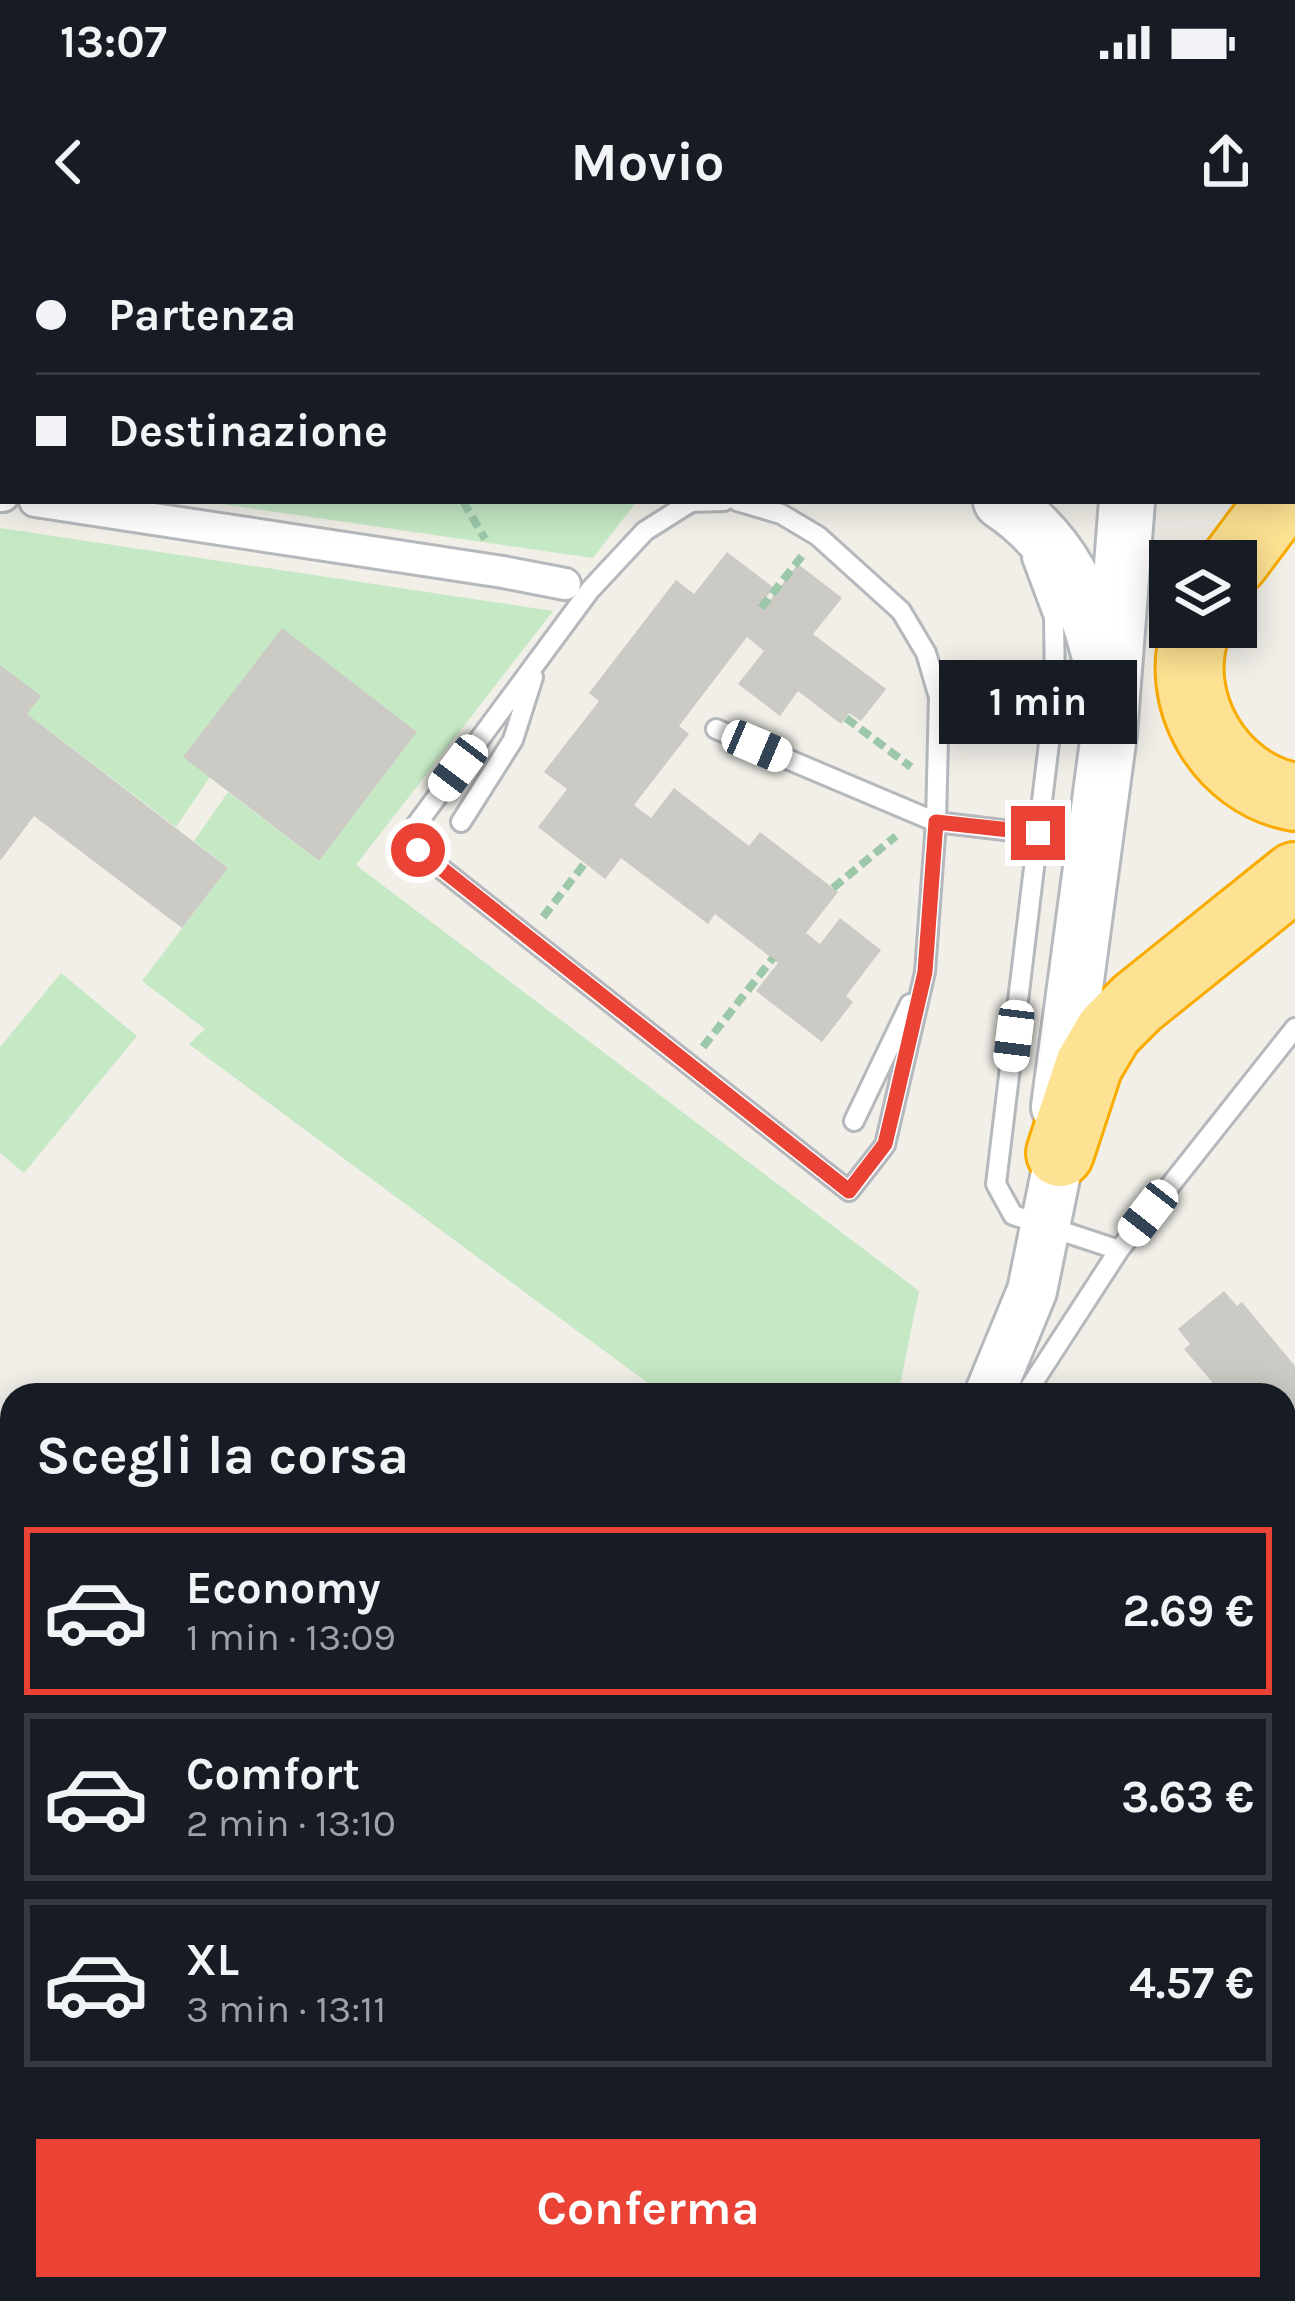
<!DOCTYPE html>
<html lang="it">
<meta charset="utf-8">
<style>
body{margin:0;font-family:Karla,sans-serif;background:#242831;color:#f1f3f6;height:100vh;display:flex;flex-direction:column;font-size:45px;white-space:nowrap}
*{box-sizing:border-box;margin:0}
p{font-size:39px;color:#9ea1a6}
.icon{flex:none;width:66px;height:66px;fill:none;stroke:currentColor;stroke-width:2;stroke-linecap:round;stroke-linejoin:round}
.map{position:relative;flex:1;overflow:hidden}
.drawer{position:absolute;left:0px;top:1143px;width:1296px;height:918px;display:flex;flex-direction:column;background:#171b24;border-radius:36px 36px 0 0;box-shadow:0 6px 30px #0003}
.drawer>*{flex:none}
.guide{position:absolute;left:0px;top:0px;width:1296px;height:264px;box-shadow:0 6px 30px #0003;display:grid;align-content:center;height:264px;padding:0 36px;background:#171b24}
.buttons{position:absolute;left:1149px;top:300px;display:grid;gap:24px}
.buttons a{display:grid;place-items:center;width:108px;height:108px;border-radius:0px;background:#171b24;box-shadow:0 6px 30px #0003;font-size:60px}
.end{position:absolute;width:54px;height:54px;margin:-27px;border:15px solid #ea4335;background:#fff;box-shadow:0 0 0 6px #fff}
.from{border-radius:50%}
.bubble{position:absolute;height:84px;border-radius:0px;background:#171b24;box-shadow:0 6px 30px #0003;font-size:39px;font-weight:700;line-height:84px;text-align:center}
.car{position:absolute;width:36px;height:72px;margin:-36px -18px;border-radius:15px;box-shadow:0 0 9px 3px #0007;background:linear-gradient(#fff 24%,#345 0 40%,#fff 0 76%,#345 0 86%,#fff 0)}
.guide b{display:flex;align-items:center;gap:42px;height:114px;font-size:45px}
.guide b+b{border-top:3px solid #363941}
.guide i{width:30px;height:30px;background:#f1f3f6}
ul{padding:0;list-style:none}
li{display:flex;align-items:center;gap:36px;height:168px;margin:0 24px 18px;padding:0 12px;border:6px solid #363941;border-radius:0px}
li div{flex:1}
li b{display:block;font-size:45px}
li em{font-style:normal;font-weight:700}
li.active{border-color:#ea4335}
li>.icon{width:108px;height:108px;stroke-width:1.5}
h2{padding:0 36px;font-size:54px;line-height:144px}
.button{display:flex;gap:24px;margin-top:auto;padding:24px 36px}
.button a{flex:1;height:138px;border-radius:0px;background:#ea4335;color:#fff;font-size:48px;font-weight:700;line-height:138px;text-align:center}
.status{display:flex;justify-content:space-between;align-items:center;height:84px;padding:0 60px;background:#171b24;direction:ltr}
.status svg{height:33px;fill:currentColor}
header{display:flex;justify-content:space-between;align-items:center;height:156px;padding:0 36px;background:#171b24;font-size:54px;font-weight:700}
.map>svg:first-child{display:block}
</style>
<div class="status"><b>13:07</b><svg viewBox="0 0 49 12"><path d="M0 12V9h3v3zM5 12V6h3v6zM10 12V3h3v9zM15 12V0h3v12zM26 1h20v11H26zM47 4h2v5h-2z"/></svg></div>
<header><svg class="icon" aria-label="back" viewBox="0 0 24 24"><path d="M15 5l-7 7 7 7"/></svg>Movio<svg class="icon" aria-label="share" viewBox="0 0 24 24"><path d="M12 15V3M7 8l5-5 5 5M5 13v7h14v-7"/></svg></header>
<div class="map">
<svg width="1295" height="2061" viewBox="0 0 1295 2061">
<rect width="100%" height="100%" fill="#f1efe8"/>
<!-- green -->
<path fill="#c5e8c5" d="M201,261h436l-44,57z
M0,288l553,83 -197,254 563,426 -21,104h-234l-475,-351 16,-15 -63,-48 86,-113 -34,-27 34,-49 91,69 98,-129 -135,-103 -98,128 26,20 -34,50 -149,-113 -27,-49z
M61,733l76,63 -113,137 -24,-20v-106z
M1295,1878v183h-138l9,-12h118v-157z"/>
<!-- building -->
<path fill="#cccac5" d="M727,312l47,36 -15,18 4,3 35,-45 44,34 -29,36 73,55 -25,32 -12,-8 -8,11 -43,-33 -18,25 -42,-32 26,-33 -17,-14 -68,89 10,8 -55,71 17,13 23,-30 75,58 11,-14 78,60 -32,41 14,11 20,-26 41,32 -35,46 7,6 -31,40 -66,-51 22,-28 -63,-49 -7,10 -87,-66 -16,21 -67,-52 29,-38 -23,-17 55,-71 -10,-8 87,-113 18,14z
M282,388l135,104 -98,129 -136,-104z
M0,425l41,31 -14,18 201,154 -46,60 -148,-112 -34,45z
M1224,1051l13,15 5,-4 53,64v115l-11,-13v-73h-61l-39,-46 6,-5 -12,-15z
M0,1547l12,10v112l-12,-9z
M1284,1608l11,13v111l-11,-13z
M68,2049h54l16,12h-79z
M538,2049h104l16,12h-105z
M1007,2049h91l9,12h-90z"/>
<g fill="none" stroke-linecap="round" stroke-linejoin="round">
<defs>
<path id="service" d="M724,261l-33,1 -46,29 -55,59 -185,250 444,351 36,-46 40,-173 11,-150 3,-125 -13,-44 -25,-42 -83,-75 -37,-22 -44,-13
M1032,318l22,59 1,76 -59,491 17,31 106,35
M716,489l220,93 151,18
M461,582l52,-82 20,-63
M854,881l56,-117
M1025,1155l94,-145 176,-222
M0,1717l12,-15"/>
<path id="pedestrian" d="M0,256h3
M35,261l468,71 62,12"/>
<path id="minor" d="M797,2049l16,12"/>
<path id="tertiary" d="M989,1155l43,-104 28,-138
M0,1448l12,9
M325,2061l9,-12"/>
<path id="secondary" d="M526,0l45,3
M635,0l8,3
M0,43l3,1
M1293,45l2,-1
M1001,261c60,40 86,97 101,165
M1059,867l50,-373 18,-233"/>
<path id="motorway" d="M1235,321l45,-60
M1197,387c-27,72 23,157 98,170
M1060,913l29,-88 20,-34 28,-28 158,-127"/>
</defs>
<!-- service casing -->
<use href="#service" stroke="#b5b8bc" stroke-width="24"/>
<!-- pedestrian casing -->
<use href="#pedestrian" stroke="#b5b8bc" stroke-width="36"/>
<!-- minor casing -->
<use href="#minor" stroke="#b5b8bc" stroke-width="45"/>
<!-- tertiary casing -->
<use href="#tertiary" stroke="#b5b8bc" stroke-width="54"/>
<!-- secondary casing -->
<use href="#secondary" stroke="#b6babf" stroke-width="60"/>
<!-- motorway casing -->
<use href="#motorway" stroke="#f9ab00" stroke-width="72"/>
<!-- path -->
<path stroke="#9cc7a9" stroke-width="8" stroke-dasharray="12 6" stroke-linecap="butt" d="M0,100l3,-2
M463,261l22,38
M761,368l41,-52
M846,478l65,49
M833,648l63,-52
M543,677l42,-54
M703,807l70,-89"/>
<!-- service -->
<use href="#service" stroke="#fff" stroke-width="18"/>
<!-- pedestrian -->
<use href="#pedestrian" stroke="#fff" stroke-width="30"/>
<!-- minor -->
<use href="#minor" stroke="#fff" stroke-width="39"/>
<!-- tertiary -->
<use href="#tertiary" stroke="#fff" stroke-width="48"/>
<!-- secondary -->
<use href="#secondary" stroke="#fff" stroke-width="54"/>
<!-- motorway -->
<use href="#motorway" stroke="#fde293" stroke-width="66"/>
<!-- tram -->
<path stroke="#b6b7b8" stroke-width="3" d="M58,0l20,3
M0,9l3,1
M1293,9h2
M1293,28h2"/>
<defs>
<path id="secondary-bridge" d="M1034,3l70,-3"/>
</defs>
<!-- secondary-bridge casing -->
<use href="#secondary-bridge" stroke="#b6babf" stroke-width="60" stroke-linecap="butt"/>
<!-- secondary-bridge -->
<use href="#secondary-bridge" stroke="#fff" stroke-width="54"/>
</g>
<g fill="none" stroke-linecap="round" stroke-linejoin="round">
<!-- route -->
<path stroke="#ea4335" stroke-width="15" d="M418,610l431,341 36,-47 10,-42 30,-130 11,-150 102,11"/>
</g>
</svg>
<div class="buttons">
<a><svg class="icon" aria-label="layers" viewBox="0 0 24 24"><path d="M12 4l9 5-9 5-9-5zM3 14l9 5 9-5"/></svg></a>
</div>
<i class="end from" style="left:418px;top:610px"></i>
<i class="end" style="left:1038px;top:593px"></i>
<div class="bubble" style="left:939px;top:420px;width:198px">1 min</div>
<i class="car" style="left:757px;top:506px;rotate:113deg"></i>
<i class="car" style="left:458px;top:528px;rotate:217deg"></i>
<i class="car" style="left:1014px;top:796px;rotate:187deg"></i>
<i class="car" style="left:1148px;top:973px;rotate:218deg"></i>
<div class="guide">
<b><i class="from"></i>Partenza</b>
<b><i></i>Destinazione</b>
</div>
<section class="drawer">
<h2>Scegli la corsa</h2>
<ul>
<li class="active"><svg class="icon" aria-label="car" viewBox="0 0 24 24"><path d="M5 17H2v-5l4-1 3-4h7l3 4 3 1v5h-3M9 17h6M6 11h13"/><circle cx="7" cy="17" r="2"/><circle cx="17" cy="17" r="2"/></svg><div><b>Economy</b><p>1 min · 13:09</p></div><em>2.69 €</em></li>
<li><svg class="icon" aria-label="car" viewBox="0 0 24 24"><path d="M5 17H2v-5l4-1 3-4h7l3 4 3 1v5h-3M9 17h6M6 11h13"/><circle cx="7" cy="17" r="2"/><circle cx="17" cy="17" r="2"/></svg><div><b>Comfort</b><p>2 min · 13:10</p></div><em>3.63 €</em></li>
<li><svg class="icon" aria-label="car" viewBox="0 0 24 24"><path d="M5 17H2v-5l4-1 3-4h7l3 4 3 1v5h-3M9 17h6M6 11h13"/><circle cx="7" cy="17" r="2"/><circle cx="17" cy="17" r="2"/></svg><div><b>XL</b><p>3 min · 13:11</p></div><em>4.57 €</em></li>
</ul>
<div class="button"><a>Conferma</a></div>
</section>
</div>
